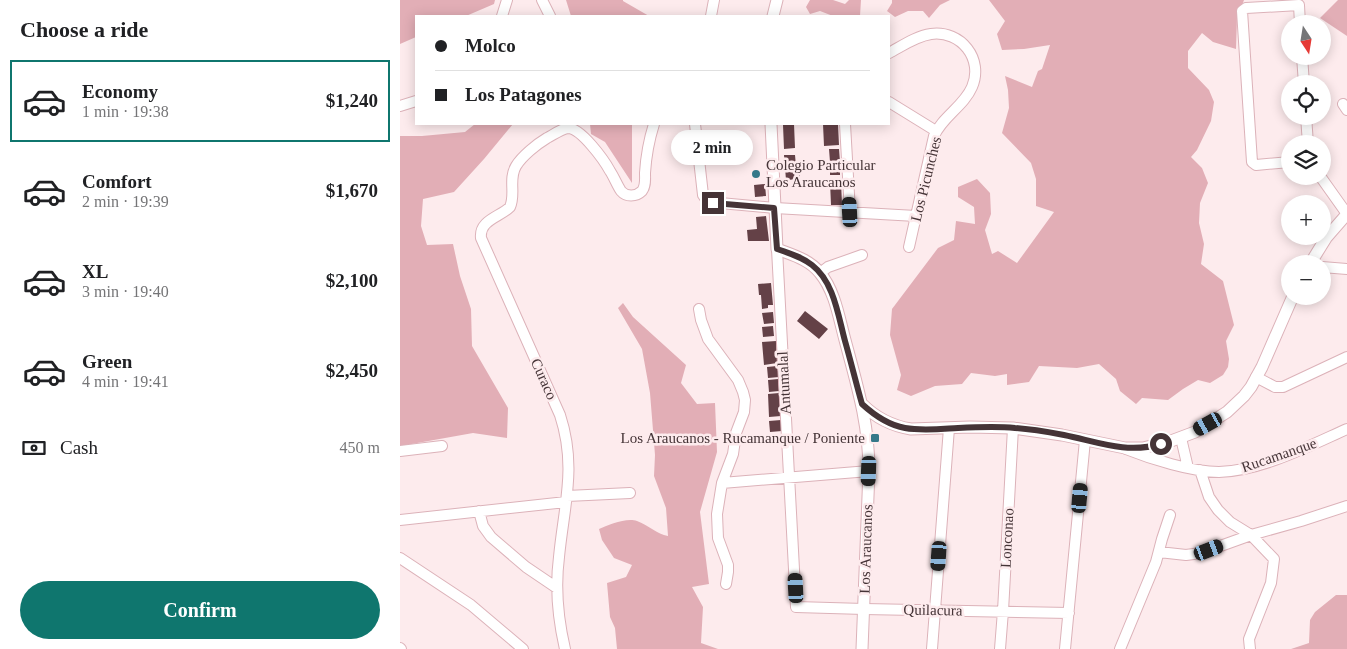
<!DOCTYPE html>
<meta charset="utf-8">
<style>
body{margin:0;font-family:"Times New Roman",serif;background:#f2f2f2;color:#202124;height:100vh;display:flex;flex-direction:column;font-size:19px;white-space:nowrap}
*{box-sizing:border-box;margin:0}
p{font-size:16px;color:#757577}
.icon{flex:none;width:28px;height:28px;fill:none;stroke:currentColor;stroke-width:2;stroke-linecap:round;stroke-linejoin:round}
.map{position:relative;flex:1;overflow:hidden}
.sheet{display:flex;flex-direction:column;background:#fff;width:400px}
.sheet>*{flex:none}
.banner{position:absolute;left:15px;top:15px;width:475px;height:110px;border-radius:0px;box-shadow:0 2px 12px #0003;display:grid;align-content:center;height:110px;padding:0 20px;background:#fff}
.needle{width:32px;rotate:168deg}
.controls{position:absolute;left:881px;top:15px;display:grid;gap:10px}
.controls a{display:grid;place-items:center;width:50px;height:50px;border-radius:50%;background:#fff;box-shadow:0 2px 12px #0003;font-size:25px}
.end{position:absolute;width:22px;height:22px;margin:-11px;border:6px solid #453437;background:#fff;box-shadow:0 0 0 2px #fff}
.from{border-radius:50%}
.bubble{position:absolute;height:35px;border-radius:18px;background:#fff;box-shadow:0 2px 12px #0003;font-size:16px;font-weight:700;line-height:35px;text-align:center}
.car{position:absolute;width:15px;height:30px;margin:-15px -8px;border-radius:6px;box-shadow:0 0 4px 1px #0007;background:linear-gradient(#222 24%,#8ab4d8 0 40%,#222 0 76%,#8ab4d8 0 86%,#222 0)}
.banner b{display:flex;align-items:center;gap:18px;height:48px;font-size:19px}
.banner b+b{border-top:1px solid #e0e0e0}
.banner i{width:12px;height:12px;background:#202124}
ul{padding:0;list-style:none}
li{display:flex;align-items:center;gap:15px;height:82px;margin:0 10px 8px;padding:0 10px;border:2px solid transparent;border-radius:0px}
li div{flex:1}
li b{display:block;font-size:19px}
li em{font-style:normal;font-weight:700}
li.active{border-color:#0f766e}
li>.icon{width:45px;height:45px;stroke-width:1.5}
h2{padding:0 20px;font-size:22px;line-height:60px}
.pay{display:flex;align-items:center;gap:12px;height:55px;padding:0 20px;font-size:19px}
.pay p{margin-inline-start:auto}
.primary-button{display:flex;gap:10px;margin-top:auto;padding:10px 20px}
.primary-button a{flex:1;height:58px;border-radius:30px;background:#0f766e;color:#fff;font-size:20px;font-weight:700;line-height:58px;text-align:center}
main{display:flex;flex:1;min-height:0}
.map>svg:first-child{display:block}
</style>
<main>
<section class="sheet">
<h2>Choose a ride</h2>
<ul>
<li class="active"><svg class="icon" aria-label="car" viewBox="0 0 24 24"><path d="M5 17H2v-5l4-1 3-4h7l3 4 3 1v5h-3M9 17h6M6 11h13"/><circle cx="7" cy="17" r="2"/><circle cx="17" cy="17" r="2"/></svg><div><b>Economy</b><p>1 min · 19:38</p></div><em>$1,240</em></li>
<li><svg class="icon" aria-label="car" viewBox="0 0 24 24"><path d="M5 17H2v-5l4-1 3-4h7l3 4 3 1v5h-3M9 17h6M6 11h13"/><circle cx="7" cy="17" r="2"/><circle cx="17" cy="17" r="2"/></svg><div><b>Comfort</b><p>2 min · 19:39</p></div><em>$1,670</em></li>
<li><svg class="icon" aria-label="car" viewBox="0 0 24 24"><path d="M5 17H2v-5l4-1 3-4h7l3 4 3 1v5h-3M9 17h6M6 11h13"/><circle cx="7" cy="17" r="2"/><circle cx="17" cy="17" r="2"/></svg><div><b>XL</b><p>3 min · 19:40</p></div><em>$2,100</em></li>
<li><svg class="icon" aria-label="car" viewBox="0 0 24 24"><path d="M5 17H2v-5l4-1 3-4h7l3 4 3 1v5h-3M9 17h6M6 11h13"/><circle cx="7" cy="17" r="2"/><circle cx="17" cy="17" r="2"/></svg><div><b>Green</b><p>4 min · 19:41</p></div><em>$2,450</em></li>
</ul>
<div class="pay"><svg class="icon" aria-label="cash" viewBox="0 0 24 24"><path d="M3 7h18v10H3z"/><circle cx="12" cy="12" r="2"/></svg>Cash<p>450 m</p></div>
<div class="primary-button"><a>Confirm</a></div>
</section>
<div class="map">
<svg width="947" height="649" viewBox="0 0 947 649">
<rect width="100%" height="100%" fill="#fdebed"/>
<!-- green -->
<path fill="#e2aeb6" d="M0,0h95l-1,4 -28,12h-50v21l-16,7z
M166,0h57v1l26,15h-78z
M410,0h23l12,4 4,-4h12l-1,16h-27l-13,-5 -10,3 -4,-7z
M492,0h58l-10,5 -11,13 -6,-7h-15l-13,6 -8,-6 5,-8z
M589,0h255l-7,18 -1,31 -23,-7 -11,-9 -14,18v17l21,22 5,12 -3,19 -14,29 -6,7 11,11 6,15 -8,20 -1,20 5,21 -3,20 22,17 11,44 -8,16 3,18 -1,8 -5,8 -13,8 -12,-3 -15,9 -15,11 -26,-2 -6,6 -16,-13 -4,-12 -17,-15 -22,4 -38,-2 -10,16 -22,3v-11l-12,2 -24,-3 -9,11 -27,2 -24,10 -14,-6 4,-15 -11,-40 2,-26 46,-61 16,-8 2,-19 19,3 -1,-17 -16,-10v-10l19,-8 13,14 1,21 -6,16 7,24 6,-3 19,12 37,-51 -18,-6v-27l-5,-16 -29,-30 7,-25 -1,-18 -3,-14 27,11 6,-16 4,-2 8,-24 -26,4 -22,1 -5,-16 8,-13z
M938,0h9v36l-27,-18z
M75,124h38l-29,35 -30,33 -31,7 -2,27 6,19 26,-1 7,32 11,33 1,37 36,62 -1,30 -34,-5 -67,12h-6v-309h22l43,-4z
M190,124h42v59l-27,-41 -14,-8z
M223,303l10,14 53,48 -5,18 16,21 18,-1 2,49 -17,60 9,72 -17,3 11,20 -2,36 17,6h-101l-2,-21 -5,-11 -3,-34 19,-6 6,-12 -18,-7 -12,-18 -3,-11c9,-4 28,-12 38,-8 11,4 20,13 31,15l-2,-28 -12,-32 1,-21 -5,-62 -8,-44 -24,-41z
M936,595h11v54h-56l18,-6 1,-23 5,-8z"/>
<!-- building -->
<path fill="#644147" d="M394,124l1,24 -11,1 -1,-24z
M423,124h15l1,21 -15,1z
M429,149h10l1,13h-10z
M384,155h11l1,11h3l1,13 -14,1z
M440,163v12h-10v-11z
M441,181l1,24h-11l-1,-23z
M365,184l1,12 -11,1 -1,-12z
M366,216l3,25h-21l-1,-11 10,-1 -1,-12z
M371,283l2,22h-5v3l-6,1 -1,-14h-2l-1,-11z
M405,311l23,18 -9,10 -22,-18z
M373,312l1,11 -10,1 -2,-11z
M373,326l1,10 -11,1 -1,-10z
M376,341l1,22 -13,2 -2,-23z
M377,366l2,11 -11,1 -1,-11z
M378,379l1,12 -10,1 -1,-12z
M379,393l2,23 -12,1 -1,-23z
M381,420l1,11 -12,1 -1,-11z"/>
<g fill="none" stroke-linecap="round" stroke-linejoin="round">
<defs>
<path id="minor" d="M142,0l8,16
M102,16l5,-16
M311,16l3,-16
M489,53c13,-7 27,-17 42,-19 30,-4 53,25 41,53 -8,19 -30,30 -38,49l-25,111
M902,56l2,28
M489,102l47,29
M943,104l4,6
M0,106l16,-5
M906,116l2,28
M295,124l8,71 2,3 4,4 66,6 141,8
M445,124l5,88
M890,162l-34,3 -4,-3 -10,-151 4,-3 53,-3 1,19
M920,176l27,38
M377,249l19,358 68,2 205,4
M922,267l25,2
M420,273l8,-6 34,-12
M299,309l2,11 7,19 30,41 5,12 2,8 -1,12 -8,21 -3,21 -11,29 -5,31 1,24 10,27v7l-2,12
M856,377l19,10h8l64,-30
M781,438l7,30
M726,449c25,10 66,23 93,23 42,-1 90,-26 128,-43
M0,451l42,-5
M800,470l9,27 9,13 12,12 21,13 23,24 -3,24 -22,56 1,10
M322,483l147,-12
M167,496l63,-3
M79,511l4,15 8,11 35,30 31,21
M0,520l166,-18
M759,552l27,3 15,-2 50,-18 50,-14 46,-15
M0,558l71,47 52,44
M0,648l1,1
M165,649c-7,-30 -10,-61 -6,-92 5,-52 18,-90 1,-142l-79,-177c-2,-18 19,-21 29,-31 6,-13 -2,-28 6,-41 6,-10 21,-22 31,-28 6,-3 14,-9 21,-10 13,0 36,32 42,43 4,6 7,14 11,20 5,6 15,6 21,0 4,-5 3,-12 3,-18 1,-17 4,-33 9,-49
M532,649l17,-221
M600,649l3,-38 10,-183
M665,649l20,-209
M720,649l36,-87 6,-23 8,-24"/>
<path id="tertiary" d="M373,16l4,-16
M371,124l6,125c15,6 32,10 43,24 15,18 19,45 25,67 12,45 24,84 24,131l-7,178
M910,264l16,-26 21,-24
M462,404c14,14 30,22 49,25l59,-2 43,1 49,7 63,13h18l28,-7 24,-9 13,-8 19,-12 17,-16 7,-9 11,-20 31,-71"/>
</defs>
<!-- minor casing -->
<use href="#minor" stroke="#dcb2b9" stroke-width="12"/>
<!-- tertiary casing -->
<use href="#tertiary" stroke="#dcb2b9" stroke-width="13"/>
<!-- minor -->
<use href="#minor" stroke="#fff" stroke-width="10"/>
<!-- tertiary -->
<use href="#tertiary" stroke="#fff" stroke-width="11"/>
</g>
<g fill="none" stroke-linecap="round" stroke-linejoin="round">
<!-- route -->
<path stroke="#453437" stroke-width="6" d="M313,203l61,5 3,41c12,4 25,8 35,16 22,17 26,50 33,76 6,21 11,42 17,63 12,11 26,21 43,24 17,3 35,1 53,0 19,-1 38,-2 57,0 16,1 33,4 49,7 34,7 62,19 97,9"/>
</g>
<!-- markers -->
<g fill="#357889" stroke="#fdebed" stroke-width="2">
<circle cx="356" cy="174" r="5"/>
<rect x="470" y="433" width="10" height="10" rx="2.5"/>
</g>
<g text-anchor="middle" stroke-width="5" stroke-linejoin="round" paint-order="stroke">
<!-- poi labels -->
<g font-size="15" fill="#453437" stroke="#fdebed" text-anchor="start">
<text x="366" y="170">Colegio Particular<tspan x="366" dy="17">Los Araucanos</tspan></text>
<text x="465" y="443" text-anchor="end">Los Araucanos - Rucamanque / Poniente</text>
</g>
<!-- street labels -->
<g font-size="15" fill="#453437" stroke="#fdebed">
<text transform="translate(526 179) rotate(-76)" y="5">Los Picunches</text>
<text transform="translate(144 379) rotate(66)" y="5">Curaco</text>
<text transform="translate(384 383) rotate(-93)" y="5">Antumalal</text>
<text transform="translate(879 455) rotate(-19)" y="5">Rucamanque</text>
<text transform="translate(607 538) rotate(-87)" y="5">Lonconao</text>
<text transform="translate(466 549) rotate(-88)" y="5">Los Araucanos</text>
<text transform="translate(533 610) rotate(1)" y="5">Quilacura</text>
</g>
</g>
</svg>
<div class="controls">
<a><svg class="needle" viewBox="-14 -14 28 28"><path d="M0-13l5 13h-10z" fill="#e53935"/><path d="M0 13l5-13h-10z" fill="#757577"/></svg></a>
<a><svg class="icon" aria-label="locate" viewBox="0 0 24 24"><circle cx="12" cy="12" r="6"/><path d="M12 2v4M12 18v4M2 12h4M18 12h4"/></svg></a>
<a><svg class="icon" aria-label="layers" viewBox="0 0 24 24"><path d="M12 4l9 5-9 5-9-5zM3 14l9 5 9-5"/></svg></a>
<a>+</a>
<a>−</a>
</div>
<i class="end from" style="left:761px;top:444px"></i>
<i class="end" style="left:313px;top:203px"></i>
<div class="bubble" style="left:271px;top:130px;width:82px">2 min</div>
<i class="car" style="left:450px;top:212px;rotate:357deg"></i>
<i class="car" style="left:808px;top:424px;rotate:241deg"></i>
<i class="car" style="left:469px;top:471px;rotate:182deg"></i>
<i class="car" style="left:680px;top:498px;rotate:5deg"></i>
<i class="car" style="left:809px;top:550px;rotate:69deg"></i>
<i class="car" style="left:539px;top:556px;rotate:184deg"></i>
<i class="car" style="left:396px;top:588px;rotate:357deg"></i>
<div class="banner">
<b><i class="from"></i>Molco</b>
<b><i></i>Los Patagones</b>
</div>
</div>
</main>
